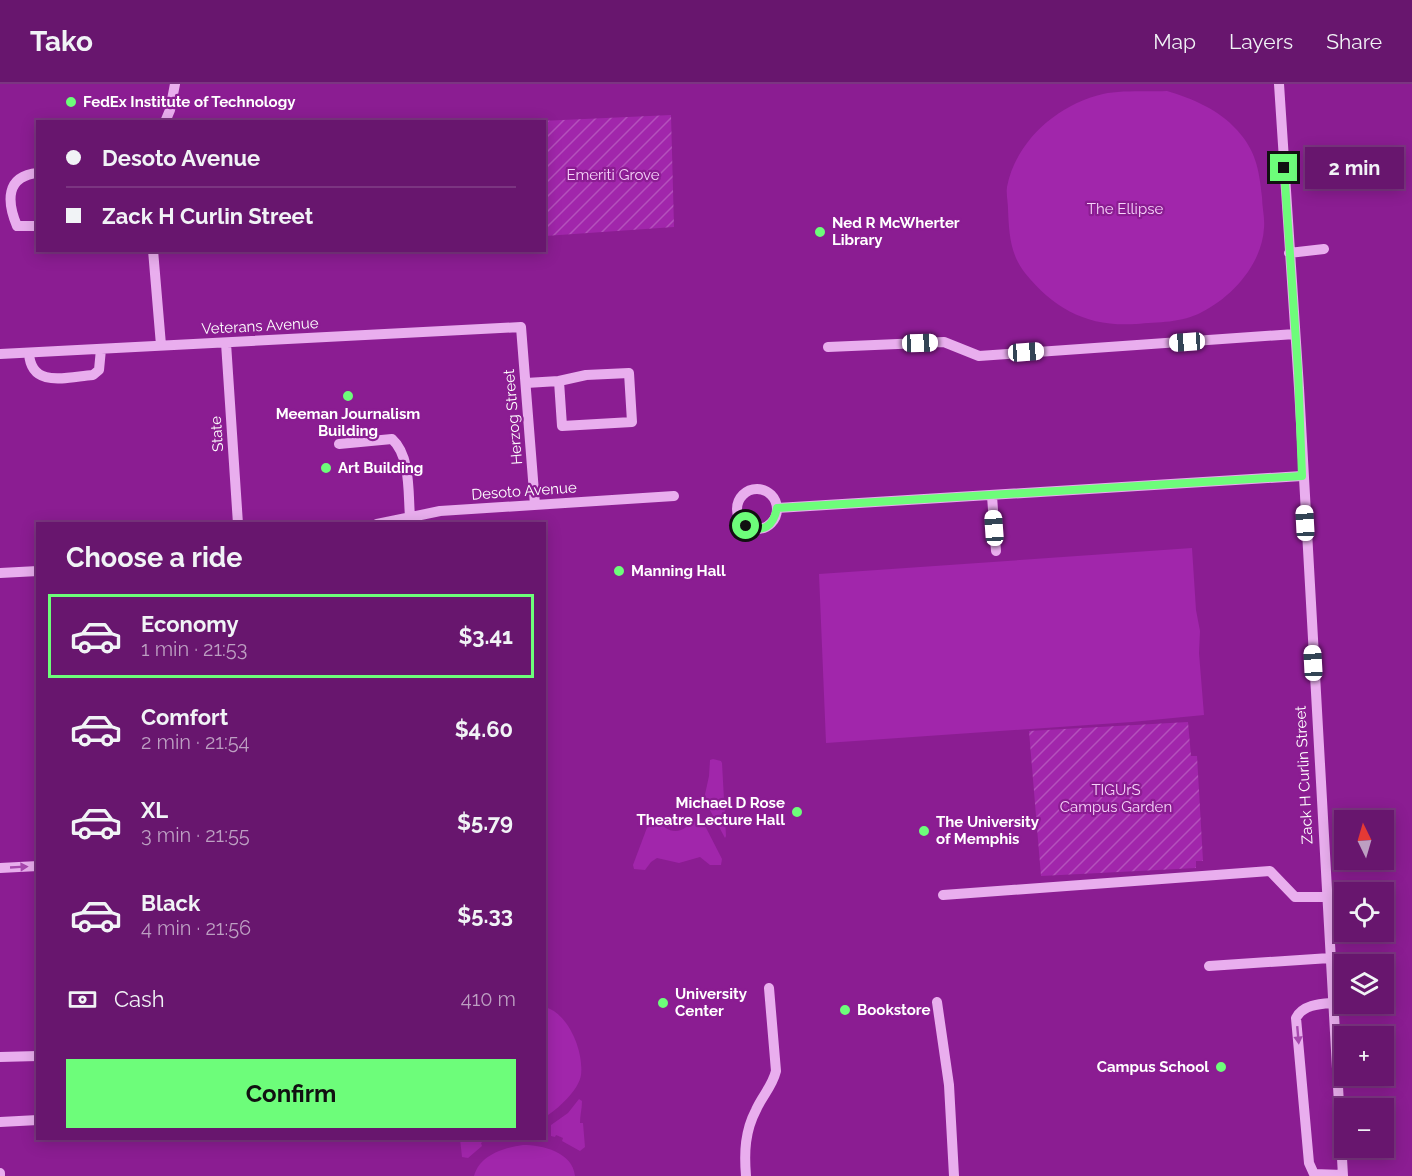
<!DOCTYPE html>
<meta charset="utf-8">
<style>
body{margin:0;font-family:Raleway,sans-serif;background:#702376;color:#f1f3f6;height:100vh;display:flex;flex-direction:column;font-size:22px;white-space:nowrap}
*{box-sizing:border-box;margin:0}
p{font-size:20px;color:#bd9fc2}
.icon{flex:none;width:33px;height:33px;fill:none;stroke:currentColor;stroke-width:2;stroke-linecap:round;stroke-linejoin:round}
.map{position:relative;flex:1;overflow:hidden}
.panel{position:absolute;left:36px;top:438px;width:510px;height:618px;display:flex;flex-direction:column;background:#68166e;border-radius:0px;box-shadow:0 3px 15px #0003,0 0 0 2px #7b3581}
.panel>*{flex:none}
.hud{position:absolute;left:36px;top:36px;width:510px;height:132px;border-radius:0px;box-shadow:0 3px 15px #0003,0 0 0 2px #7b3581;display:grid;align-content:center;height:132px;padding:0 30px;background:#68166e}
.needle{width:39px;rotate:355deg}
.fabs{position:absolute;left:1334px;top:726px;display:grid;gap:12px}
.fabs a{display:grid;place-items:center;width:60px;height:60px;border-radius:0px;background:#68166e;box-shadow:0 3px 15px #0003,0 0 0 2px #7b3581;font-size:30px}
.end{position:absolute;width:27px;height:27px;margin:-14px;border:8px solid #6dfd7a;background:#111;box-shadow:0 0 0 3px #111}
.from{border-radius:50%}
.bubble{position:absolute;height:42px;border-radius:0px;background:#68166e;box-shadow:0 3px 15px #0003,0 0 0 2px #7b3581;font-size:20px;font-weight:700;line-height:42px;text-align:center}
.car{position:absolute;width:18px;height:36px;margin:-18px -9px;border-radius:8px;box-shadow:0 0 4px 2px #0007;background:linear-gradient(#fff 24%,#345 0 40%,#fff 0 76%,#345 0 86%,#fff 0)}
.hud b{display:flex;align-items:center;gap:21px;height:57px;font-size:22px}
.hud b+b{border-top:2px solid #7b3581}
.hud i{width:15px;height:15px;background:#f1f3f6}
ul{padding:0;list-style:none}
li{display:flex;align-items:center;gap:18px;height:84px;margin:0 12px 9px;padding:0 18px;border:3px solid transparent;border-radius:0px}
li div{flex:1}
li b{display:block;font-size:22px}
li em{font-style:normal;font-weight:700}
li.selected{border-color:#6dfd7a}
li>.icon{width:54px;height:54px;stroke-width:1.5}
h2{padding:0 30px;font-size:27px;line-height:72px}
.pay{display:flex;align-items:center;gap:15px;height:66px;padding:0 30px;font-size:22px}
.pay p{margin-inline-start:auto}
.action{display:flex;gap:12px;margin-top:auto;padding:12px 30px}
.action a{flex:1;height:69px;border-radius:0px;background:#6dfd7a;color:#111;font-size:24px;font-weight:700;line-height:69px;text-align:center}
header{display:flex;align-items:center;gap:36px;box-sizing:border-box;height:84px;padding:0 30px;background:#68166e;border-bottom:2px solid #7b3581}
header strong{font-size:28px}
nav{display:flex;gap:33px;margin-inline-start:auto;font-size:21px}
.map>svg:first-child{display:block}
</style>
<header>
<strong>Tako</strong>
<nav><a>Map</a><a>Layers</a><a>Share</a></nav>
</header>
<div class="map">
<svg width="1412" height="1092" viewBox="0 0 1412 1092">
<defs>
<pattern id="garden-furrows" width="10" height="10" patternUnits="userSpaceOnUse" patternTransform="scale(1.5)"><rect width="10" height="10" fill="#a126ab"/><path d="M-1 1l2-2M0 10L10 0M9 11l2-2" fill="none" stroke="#b451bc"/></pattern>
</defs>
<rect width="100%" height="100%" fill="#8b1d92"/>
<!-- green -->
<path fill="#a126ab" d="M1167,7c26,8 51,18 70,39 19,21 22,39 25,67 0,10 3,21 2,31 -2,36 -32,69 -62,84 -20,11 -44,10 -66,12 -48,3 -81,-14 -111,-51 -15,-19 -16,-40 -17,-64 0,-7 -2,-15 -1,-22 9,-47 52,-83 96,-93 18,-4 45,-2 64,-3z
M1192,464l4,62 4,21 -1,22 5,62 -72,7 -306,21 -7,-169z
M713,675l8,2 1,2 4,73 -1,2 -21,-39 5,-23 1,-16z
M698,731l2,1 22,43 -1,6h-11l-10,-8 -21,6 -22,-5 -6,4 -6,8 -11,-1 -1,-4 18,-48h3c16,20 29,18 44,-2z
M545,923c23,6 39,44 36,68 -2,15 -24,35 -36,42z
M579,1015l3,2c0,8 -2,14 -2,22h3l2,24 -5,4 -18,-10 1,-3 -7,-3 -1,2 -4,-1v-11l17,-12z
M492,1055l-3,2 -2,-2 -6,4 1,3 -14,12 -6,-1 -2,-18z
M523,1061c19,0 50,7 52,31h-101c6,-21 29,-28 49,-31z"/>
<!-- garden -->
<path fill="url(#garden-furrows)" d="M671,31l3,112 -129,9 -1,-114 -3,-1z
M1188,638l3,34h6l6,105h-7v7l-155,8 -12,-145z"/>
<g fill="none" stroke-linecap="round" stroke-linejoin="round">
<!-- minor -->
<path stroke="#e9aeee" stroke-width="10" d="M1279,0l20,304 44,788
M165,38l5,-12 5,-26
M38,89c-33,3 -31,29 -21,53h21
M153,166l8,95
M1289,169l35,-4
M226,259l12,181
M828,263l116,-5 35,14 316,-22
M29,269c2,36 38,24 64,22l6,-5 2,-21
M0,270l521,-27 14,178
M526,299l33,-2 3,45 70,-4 -3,-49 -43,2 -27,6
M339,360l53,-5c19,17 16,55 18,78
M737 425a20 20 0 1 1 40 0a20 20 0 1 1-40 0Z
M992,412l4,55
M777,424l525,-32
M377,440l63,-13 234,-15
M0,489l38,-2
M0,784l38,-2
M943,811l327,-24 25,26h31
M1209,882l121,-8
M937,918l12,83 5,91
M1332,919c-13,1 -29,2 -36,15l13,145 5,11 29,1
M0,973l38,-1
M0,1038l38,-2
M0,1089v3
M746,1092c-2,-24 -1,-45 10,-66 6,-14 16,-23 20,-39l-7,-83"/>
</g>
<!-- one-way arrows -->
<defs><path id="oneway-solid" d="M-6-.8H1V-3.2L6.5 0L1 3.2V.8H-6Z" transform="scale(1.5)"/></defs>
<g fill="#a748ae">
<use href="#oneway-solid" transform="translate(19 783) rotate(-3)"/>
<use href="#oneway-solid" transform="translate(1298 951) rotate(85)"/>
</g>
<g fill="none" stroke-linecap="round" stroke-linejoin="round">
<!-- route -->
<path stroke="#6dfd7a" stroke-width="8" d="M746,442c17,6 27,2 31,-18l525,-32 -4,-106 -14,-202"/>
</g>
<!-- markers -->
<g fill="#6dfd7a" stroke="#8b1d92" stroke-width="2">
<circle cx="71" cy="18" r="6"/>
<circle cx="820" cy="148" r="6"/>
<circle cx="348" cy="312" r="6"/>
<circle cx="326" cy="384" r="6"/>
<circle cx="619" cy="487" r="6"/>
<circle cx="797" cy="728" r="6"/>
<circle cx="924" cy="747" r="6"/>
<circle cx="663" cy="919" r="6"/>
<circle cx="845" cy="926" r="6"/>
<circle cx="1221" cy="983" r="6"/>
</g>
<g text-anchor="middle" stroke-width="4.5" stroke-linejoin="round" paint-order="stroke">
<!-- poi labels -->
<g font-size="15" font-weight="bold" fill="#fff" stroke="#8b1d92" text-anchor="start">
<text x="83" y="23">FedEx Institute of Technology</text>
<text x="832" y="144">Ned R McWherter<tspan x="832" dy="17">Library</tspan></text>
<text x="348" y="335" text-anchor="middle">Meeman Journalism<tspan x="348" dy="17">Building</tspan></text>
<text x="338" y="389">Art Building</text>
<text x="631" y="492">Manning Hall</text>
<text x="785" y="724" text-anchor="end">Michael D Rose<tspan x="785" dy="17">Theatre Lecture Hall</tspan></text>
<text x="936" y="743">The University<tspan x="936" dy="17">of Memphis</tspan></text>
<text x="675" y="915">University<tspan x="675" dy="17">Center</tspan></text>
<text x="857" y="931">Bookstore</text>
<text x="1209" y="988" text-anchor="end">Campus School</text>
</g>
<!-- park labels -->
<g font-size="15" fill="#f7d4fa" stroke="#8b1d92">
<text x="613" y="96">Emeriti Grove</text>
<text x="1125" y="130">The Ellipse</text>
<text x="1116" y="711">TIGUrS<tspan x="1116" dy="17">Campus Garden</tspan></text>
</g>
<!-- street labels -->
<g font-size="15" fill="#fff" stroke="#8b1d92">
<text transform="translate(260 242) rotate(-3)" y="5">Veterans Avenue</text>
<text transform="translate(513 333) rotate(-95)" y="5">Herzog Street</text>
<text transform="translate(217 350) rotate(-94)" y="5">State</text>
<text transform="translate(524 407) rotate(-4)" y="5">Desoto Avenue</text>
<text transform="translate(1304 691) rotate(-93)" y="5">Zack H Curlin Street</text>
</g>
</g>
</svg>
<div class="fabs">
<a><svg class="needle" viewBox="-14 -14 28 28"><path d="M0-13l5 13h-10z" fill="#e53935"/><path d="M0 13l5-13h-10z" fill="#bd9fc2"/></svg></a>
<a><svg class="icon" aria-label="locate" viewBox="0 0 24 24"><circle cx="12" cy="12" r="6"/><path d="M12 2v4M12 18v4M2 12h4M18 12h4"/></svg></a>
<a><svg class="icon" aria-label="layers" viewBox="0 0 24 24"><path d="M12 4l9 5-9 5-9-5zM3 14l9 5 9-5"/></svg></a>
<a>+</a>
<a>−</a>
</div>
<i class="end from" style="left:746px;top:442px"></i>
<i class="end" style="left:1284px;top:84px"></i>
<div class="bubble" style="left:1305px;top:63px;width:99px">2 min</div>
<i class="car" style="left:1187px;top:258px;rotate:266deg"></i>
<i class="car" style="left:920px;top:259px;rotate:88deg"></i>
<i class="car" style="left:1026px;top:268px;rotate:86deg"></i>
<i class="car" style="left:1305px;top:439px;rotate:357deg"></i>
<i class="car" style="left:994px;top:444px;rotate:356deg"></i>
<i class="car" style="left:1313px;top:579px;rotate:357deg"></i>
<div class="hud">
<b><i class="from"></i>Desoto Avenue</b>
<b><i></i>Zack H Curlin Street</b>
</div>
<section class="panel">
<h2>Choose a ride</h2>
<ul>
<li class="selected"><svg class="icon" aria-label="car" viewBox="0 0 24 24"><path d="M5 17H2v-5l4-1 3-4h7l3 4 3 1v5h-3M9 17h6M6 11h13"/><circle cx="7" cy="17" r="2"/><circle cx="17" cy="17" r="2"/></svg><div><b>Economy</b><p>1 min · 21:53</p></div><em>$3.41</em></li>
<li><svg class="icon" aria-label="car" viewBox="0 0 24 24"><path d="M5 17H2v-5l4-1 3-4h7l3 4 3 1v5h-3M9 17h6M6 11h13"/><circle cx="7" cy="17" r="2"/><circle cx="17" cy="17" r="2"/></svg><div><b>Comfort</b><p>2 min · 21:54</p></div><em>$4.60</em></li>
<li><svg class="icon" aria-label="car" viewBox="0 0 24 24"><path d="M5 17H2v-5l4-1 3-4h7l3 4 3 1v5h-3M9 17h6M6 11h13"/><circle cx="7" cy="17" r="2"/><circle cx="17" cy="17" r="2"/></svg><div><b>XL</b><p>3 min · 21:55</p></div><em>$5.79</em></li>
<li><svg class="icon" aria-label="car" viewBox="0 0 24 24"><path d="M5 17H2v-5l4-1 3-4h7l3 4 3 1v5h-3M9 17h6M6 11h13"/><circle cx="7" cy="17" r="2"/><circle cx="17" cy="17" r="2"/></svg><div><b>Black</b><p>4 min · 21:56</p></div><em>$5.33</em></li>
</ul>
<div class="pay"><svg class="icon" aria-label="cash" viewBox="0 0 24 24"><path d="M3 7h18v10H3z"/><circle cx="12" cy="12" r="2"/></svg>Cash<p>410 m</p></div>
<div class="action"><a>Confirm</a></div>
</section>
</div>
